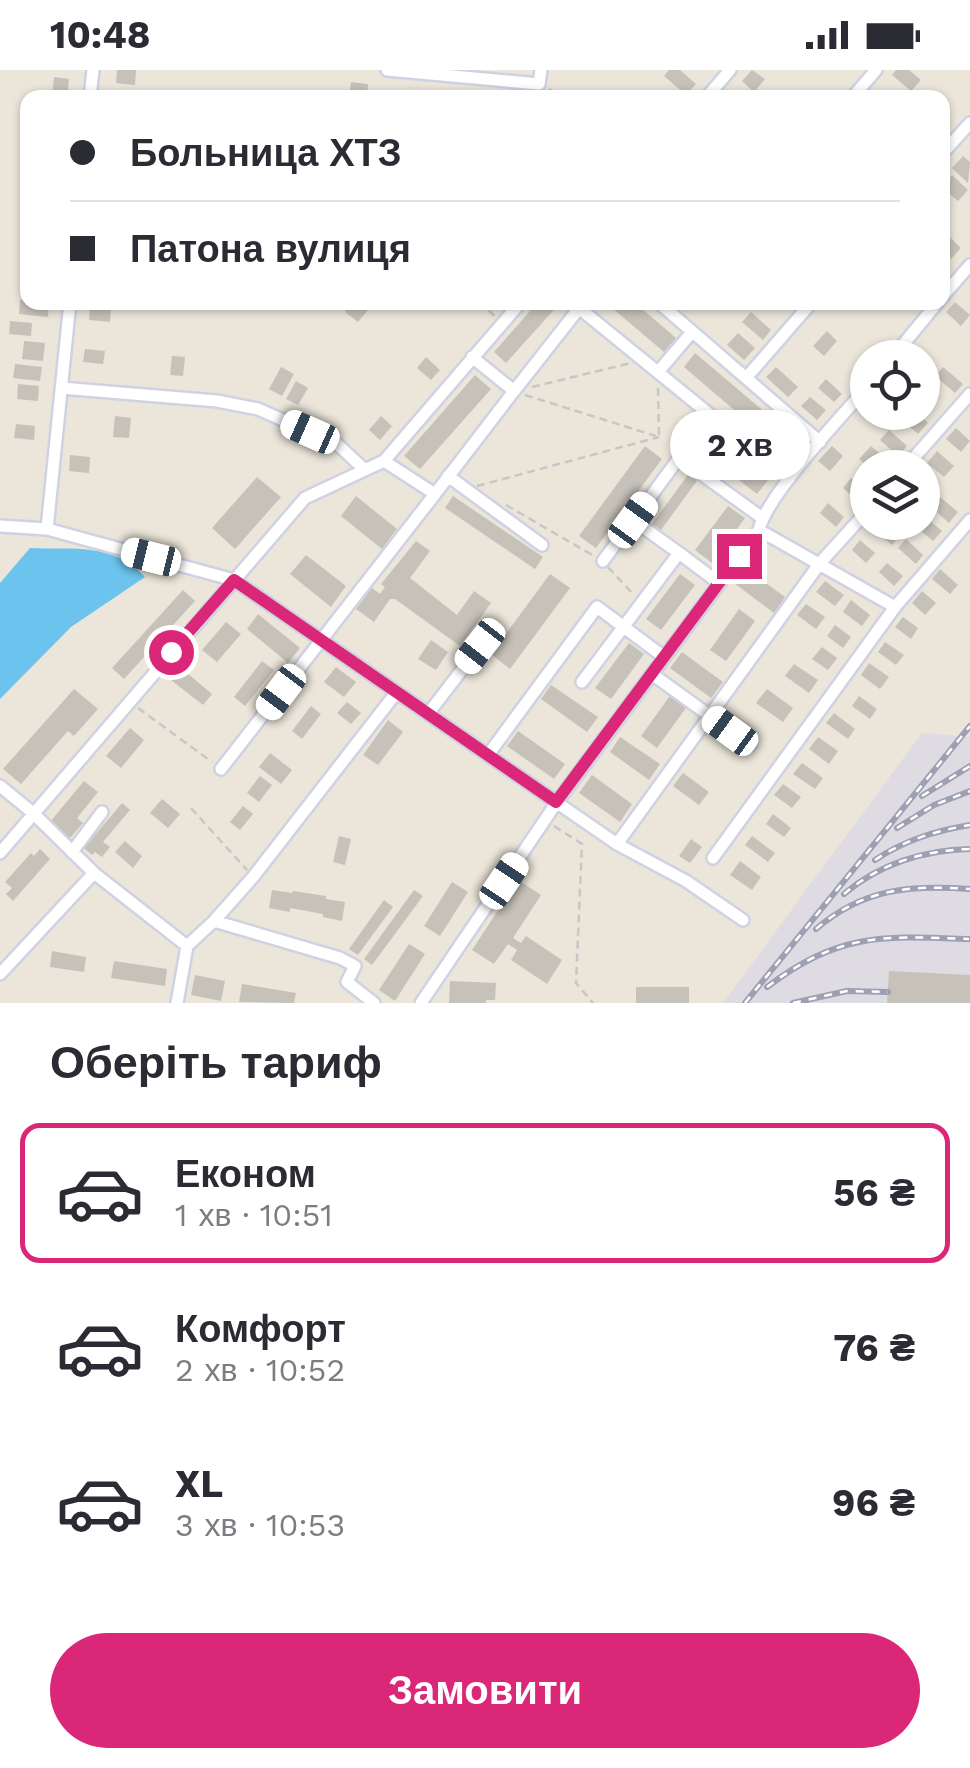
<!DOCTYPE html>
<html lang="uk">
<meta charset="utf-8">
<style>
body{margin:0;font-family:"Work Sans",sans-serif;background:#f7f7f7;color:#2b2b33;height:100vh;display:flex;flex-direction:column;font-size:38px;white-space:nowrap}
*{box-sizing:border-box;margin:0}
p{font-size:32px;color:#7c7c81}
.icon{flex:none;width:55px;height:55px;fill:none;stroke:currentColor;stroke-width:2;stroke-linecap:round;stroke-linejoin:round}
.map{position:relative;height:933px;overflow:hidden}
.side{display:flex;flex-direction:column;background:#fff;flex:1}
.side>*{flex:none}
.banner{position:absolute;left:20px;top:20px;width:930px;height:220px;border-radius:20px;box-shadow:0 2px 8px #0004;display:grid;align-content:center;height:220px;padding:0 50px;background:#fff}
.buttons{position:absolute;left:850px;top:270px;display:grid;gap:20px}
.buttons a{display:grid;place-items:center;width:90px;height:90px;border-radius:50%;background:#fff;box-shadow:0 2px 8px #0004;font-size:50px}
.end{position:absolute;width:45px;height:45px;margin:-22px;border:12px solid #db2777;background:#fff;box-shadow:0 0 0 5px #fff}
.from{border-radius:50%}
.bubble{position:absolute;height:70px;border-radius:35px;background:#fff;box-shadow:0 2px 8px #0004;font-size:32px;font-weight:700;line-height:70px;text-align:center}
.car{position:absolute;width:30px;height:60px;margin:-30px -15px;border-radius:12px;box-shadow:0 0 8px 2px #0007;background:linear-gradient(#fff 24%,#345 0 40%,#fff 0 76%,#345 0 86%,#fff 0)}
.banner b{display:flex;align-items:center;gap:35px;height:95px;font-size:38px}
.banner b+b{border-top:2px solid #e1e1e2}
.banner i{width:25px;height:25px;background:#2b2b33}
ul{padding:0;list-style:none}
li{display:flex;align-items:center;gap:30px;height:140px;margin:0 20px 15px;padding:0 30px;border:5px solid transparent;border-radius:20px}
li div{flex:1}
li b{display:block;font-size:38px}
li em{font-style:normal;font-weight:700}
li.active{border-color:#db2777}
li>.icon{width:90px;height:90px;stroke-width:1.5}
h2{padding:0 50px;font-size:45px;line-height:120px}
.primary-button{display:flex;gap:20px;margin-top:auto;padding:20px 50px}
.primary-button a{flex:1;height:115px;border-radius:60px;background:#db2777;color:#fff;font-size:40px;font-weight:700;line-height:115px;text-align:center}
.status{display:flex;justify-content:space-between;align-items:center;height:70px;padding:0 50px;background:#fff;direction:ltr}
.status svg{height:28px;fill:currentColor}
.map>svg:first-child{display:block}
</style>
<div class="status"><b>10:48</b><svg viewBox="0 0 49 12"><path d="M0 12V9h3v3zM5 12V6h3v6zM10 12V3h3v9zM15 12V0h3v12zM26 1h20v11H26zM47 4h2v5h-2z"/></svg></div>
<div class="map">
<svg width="970" height="933" viewBox="0 0 970 933">
<rect width="100%" height="100%" fill="#ebe5da"/>
<!-- industrial -->
<path fill="#dedbe3" d="M922,663l48,4v266h-247z"/>
<!-- water -->
<path fill="#6cc4ee" d="M30,478c43,2 84,-6 115,29l-74,50 -71,72v-116z"/>
<!-- building -->
<path fill="#c6c2ba" d="M117,0h19l-1,15 -19,-2z
M669,0h11l16,14 -10,11 -22,-19z
M752,0l13,9 -11,13 -12,-11z
M896,0h13l12,10 -10,11 -19,-16z
M54,7l15,2 -2,18 -15,-1z
M351,12l17,2 -1,14h-18z
M963,86l7,6 -2,21 -16,-15z
M952,105l16,15 -10,11 -16,-13z
M950,167l11,11 -13,14 -6,-5v-12z
M20,230h8v2h21l-1,15 -29,-3z
M352,232h6l10,8 -10,12 -13,-10z
M538,232h23l-55,61 -12,-11z
M605,232h29l42,36 -12,14z
M955,232l15,13 -9,11 -15,-14z
M90,236l21,2 -1,14 -21,-2z
M751,242l20,18 -8,10 -21,-18z
M10,251l22,2 -1,13 -22,-2z
M827,261l10,10 -13,15 -11,-10z
M738,263l17,15 -11,12 -17,-15z
M24,271l21,2 -2,18 -21,-2z
M85,279l20,2 -2,13 -20,-2z
M695,283l99,84 -12,14 -98,-84z
M172,286l13,1 -2,19 -13,-1z
M426,287l14,13 -9,10 -14,-12z
M15,294l27,3 -2,14 -27,-3z
M281,297l13,7 -12,22 -13,-7z
M776,297l22,20 -10,10 -22,-20z
M943,297l20,17 -8,9 -20,-17z
M475,305l16,14 -71,80 -16,-13z
M826,309l16,15 -8,8 -16,-14z
M296,311l12,7 -10,17 -12,-6z
M18,314l21,2 -1,15 -21,-2z
M810,327l16,13 -9,10 -16,-14z
M913,342h4l11,11 -10,11 -14,-12z
M115,346l16,2 -2,20 -16,-1z
M381,346l11,10 -12,14 -11,-10z
M16,354l19,2 -1,14 -20,-2z
M956,358l14,13 -9,11 -15,-13z
M889,360l18,16 -9,10 -18,-16z
M711,366l57,44 -11,14 -57,-44z
M645,376l17,13 -66,89 -17,-12z
M832,376l11,10 -13,15 -12,-10z
M871,376l20,17 -4,5h-18l-10,-9z
M937,381l17,15 -10,11 -17,-14z
M70,385l20,2 -1,16 -20,-2z
M690,402l9,6 -38,52 -9,-6z
M257,407l24,20 -46,52 -23,-21z
M851,408l15,13 -8,10 -15,-13z
M356,426l41,33 -15,20 -41,-33z
M453,426l90,61 -8,12 -90,-61z
M940,427l18,15 -9,11 -18,-16z
M828,433l16,14 -8,10 -16,-14z
M728,436l17,12 -33,45 -17,-13z
M922,444l20,17 -9,10 -19,-16 3,-3h5z
M874,452h11l15,13 -8,10 -21,-18z
M906,469l17,16 -7,9 -18,-16z
M860,470l15,13 -9,10 -14,-13z
M416,471l14,10 -20,27 47,37 17,-24 17,12 -31,43 -65,-47h-5l-16,23 -18,-13 16,-21 8,6 5,-7 -4,-3z
M306,485l40,31 -15,21 -41,-33z
M887,493l16,13 -9,10 -15,-14z
M745,498l40,29 -11,16 -40,-30z
M940,499l18,16 -8,9 -18,-15z
M550,504l20,14 -60,81 -19,-15z
M680,504l15,11 -34,45 -15,-11z
M825,511l19,14 -9,11 -19,-14z
M183,520l12,11 -71,78 -12,-11z
M922,521l14,12 -11,12 -13,-12z
M851,530l19,15 -8,11 -19,-14z
M806,534l19,13 -9,12 -19,-14z
M739,539l16,12 -29,40 -16,-11z
M258,544l42,34 -12,15 -41,-34z
M903,547l15,11 -7,11 -16,-12z
M226,552l15,12 -24,28 -15,-12z
M835,555l16,12 -8,11 -16,-12z
M431,570l17,12 -12,18 -18,-11z
M885,572l19,13 -8,10 -18,-13z
M629,573l15,11 -33,45 -16,-11z
M822,577l15,11 -9,12 -16,-11z
M682,582l41,30 -12,16 -41,-30z
M262,591l12,9 -29,36 -11,-9z
M869,593l20,14 -9,12 -19,-14z
M794,594l24,16 -9,13 -24,-17z
M336,597l20,15 -12,15 -20,-15z
M181,598l31,26 -9,11 -32,-25z
M551,615l47,32 -11,15 -46,-33z
M74,619l24,20 -24,27 -6,-5 -47,53 -18,-15z
M767,619l26,19 -10,14 -27,-19z
M672,623l16,12 -31,43 -16,-12z
M859,626l18,13 -7,10 -18,-13z
M347,632l14,11 -10,11 -14,-11z
M311,636l10,8 -19,25 -10,-8z
M726,639l26,18 -5,7 -26,-18z
M834,643l21,16 -7,10 -22,-16z
M388,650l15,12 -25,33 -15,-10z
M715,655l33,24 -5,7 -33,-24z
M130,658l14,12 -23,28 -15,-12z
M518,661l47,33 -11,15 -47,-33z
M620,667l40,27 -11,16 -39,-28z
M818,667l20,14 -9,13 -20,-15z
M270,683l22,17 -11,14 -22,-17z
M802,693l21,15 -8,11 -22,-15z
M683,703l26,19 -10,13 -26,-19z
M592,705l40,29 -12,18 -41,-29z
M260,706l12,9 -13,17 -12,-9z
M84,711l14,11 -21,26 6,5 -13,15 -20,-16z
M783,714l18,13 -9,11 -18,-13z
M162,729l18,15 -12,14 -18,-15z
M122,733l8,7 -27,32 7,5 -8,10 -7,-5 -3,3 -8,-7z
M243,736l10,8 -13,16 -10,-8z
M773,744l18,14 -7,9 -18,-13z
M339,766l12,3 -6,26 -12,-3z
M752,766l23,17 -7,9 -23,-17z
M691,769l11,8 -12,16 -11,-7z
M125,771l17,15 -9,12 -18,-16z
M40,779l10,10 -37,42 -7,-7 6,-6 -7,-6 26,-29 3,3z
M740,791l21,16 -9,13 -22,-15z
M518,810l23,15 -28,43 8,5 5,-7 36,24 -15,24 -36,-24 6,-10 -9,-6 -14,20 -22,-14z
M452,812l16,10 -28,44 -16,-10z
M272,820l20,3 1,-2 33,5v3l19,3 -3,19 -19,-4v-3l-33,-6v4l-21,-4z
M414,820l9,6 -51,69 -8,-6z
M384,830l9,7 -35,48 -9,-6z
M409,874l16,10 -30,47 -16,-11z
M52,881l34,6 -2,15 -34,-5z
M114,891l53,8 -2,17 -54,-8z
M889,901l81,4v28h-83z
M195,905l30,6 -4,20 -30,-6z
M450,911l46,2 -1,17h-9v3h-37z
M242,914l54,9 -2,10 -55,-1z
M636,917h53v16h-53z"/>
<g fill="none" stroke-linecap="round" stroke-linejoin="round">
<defs>
<path id="minor" d="M387,0l152,14 2,-14
M90,28l3,-28
M706,28l24,-28
M852,28l24,-28
M942,84l28,-31
M942,227l28,-32
M658,232l162,140
M579,238l210,171
M892,288l46,-56
M658,302l34,-40
M746,308l66,-76
M61,318l156,13 41,8 79,35 28,26
M514,321l70,-89
M905,398l65,-74
M448,406l94,69
M435,424l79,-103 -42,-34
M0,456l47,3 187,51 383,264 69,37 57,39
M47,459l23,-227
M759,460l136,77
M679,483l40,30
M603,491l76,-103 82,59
M652,604l98,71
M582,612l97,-129 -46,-33
M428,644l52,-68
M488,685l109,-148 67,50
M221,699l214,-275 -51,-33
M0,716l33,27 61,60 93,73
M617,774l203,-281 48,-53
M72,782l30,-40
M0,783l305,-355 79,-37 137,-159
M713,788l182,-251 75,-87
M214,851l126,37 15,8 -8,16 27,21
M0,904l94,-101
M177,933l10,-57 27,-25 39,-44 143,-184
M421,933l136,-201 202,-272c7,-34 83,-114 109,-144"/>
</defs>
<!-- minor casing -->
<use href="#minor" stroke="#cfd2e2" stroke-width="16"/>
<!-- path -->
<path stroke="#c7c7c7" stroke-width="2.5" stroke-dasharray="8 5" stroke-linecap="butt" d="M549,19l15,9
M479,232l18,16
M532,317l99,-24
M658,318l1,47
M525,325l131,41
M686,379l20,-24
M477,416l182,-49
M506,435l88,51
M608,497l25,27
M138,638l74,54
M191,738l56,62
M554,756l28,18 -6,139 17,20"/>
<!-- minor -->
<use href="#minor" stroke="#fff" stroke-width="11"/>
<defs>
<path id="rail" d="M922,726l48,-30
M897,758l37,-23 36,-14
M875,790c30,-20 60,-29 95,-35
M844,824c35,-30 80,-44 126,-45
M816,859c48,-41 94,-44 154,-40
M767,917c73,-55 116,-51 202,-48
M745,933l225,-277
M793,933l54,-12 41,1"/>
</defs>
<!-- rail casing -->
<use href="#rail" stroke="#9d9fb3" stroke-width="6"/>
<!-- rail -->
<use href="#rail" stroke="#fff" stroke-width="2.5" stroke-dasharray="8" stroke-linecap="butt"/>
</g>
<g fill="none" stroke-linecap="round" stroke-linejoin="round">
<!-- route -->
<path stroke="#db2777" stroke-width="12" d="M171,582l63,-72 322,222 183,-246"/>
</g>
</svg>
<div class="buttons">
<a><svg class="icon" aria-label="locate" viewBox="0 0 24 24"><circle cx="12" cy="12" r="6"/><path d="M12 2v4M12 18v4M2 12h4M18 12h4"/></svg></a>
<a><svg class="icon" aria-label="layers" viewBox="0 0 24 24"><path d="M12 4l9 5-9 5-9-5zM3 14l9 5 9-5"/></svg></a>
</div>
<i class="end from" style="left:171px;top:582px"></i>
<i class="end" style="left:739px;top:486px"></i>
<div class="bubble" style="left:670px;top:340px;width:140px">2 хв</div>
<i class="car" style="left:310px;top:362px;rotate:294deg"></i>
<i class="car" style="left:633px;top:450px;rotate:36deg"></i>
<i class="car" style="left:151px;top:487px;rotate:284deg"></i>
<i class="car" style="left:480px;top:576px;rotate:218deg"></i>
<i class="car" style="left:281px;top:622px;rotate:217deg"></i>
<i class="car" style="left:730px;top:661px;rotate:306deg"></i>
<i class="car" style="left:504px;top:811px;rotate:34deg"></i>
<div class="banner">
<b><i class="from"></i>Больница ХТЗ</b>
<b><i></i>Патона вулиця</b>
</div>
</div>
<section class="side">
<h2>Оберіть тариф</h2>
<ul>
<li class="active"><svg class="icon" aria-label="car" viewBox="0 0 24 24"><path d="M5 17H2v-5l4-1 3-4h7l3 4 3 1v5h-3M9 17h6M6 11h13"/><circle cx="7" cy="17" r="2"/><circle cx="17" cy="17" r="2"/></svg><div><b>Економ</b><p>1 хв · 10:51</p></div><em>56 ₴</em></li>
<li><svg class="icon" aria-label="car" viewBox="0 0 24 24"><path d="M5 17H2v-5l4-1 3-4h7l3 4 3 1v5h-3M9 17h6M6 11h13"/><circle cx="7" cy="17" r="2"/><circle cx="17" cy="17" r="2"/></svg><div><b>Комфорт</b><p>2 хв · 10:52</p></div><em>76 ₴</em></li>
<li><svg class="icon" aria-label="car" viewBox="0 0 24 24"><path d="M5 17H2v-5l4-1 3-4h7l3 4 3 1v5h-3M9 17h6M6 11h13"/><circle cx="7" cy="17" r="2"/><circle cx="17" cy="17" r="2"/></svg><div><b>XL</b><p>3 хв · 10:53</p></div><em>96 ₴</em></li>
</ul>
<div class="primary-button"><a>Замовити</a></div>
</section>
